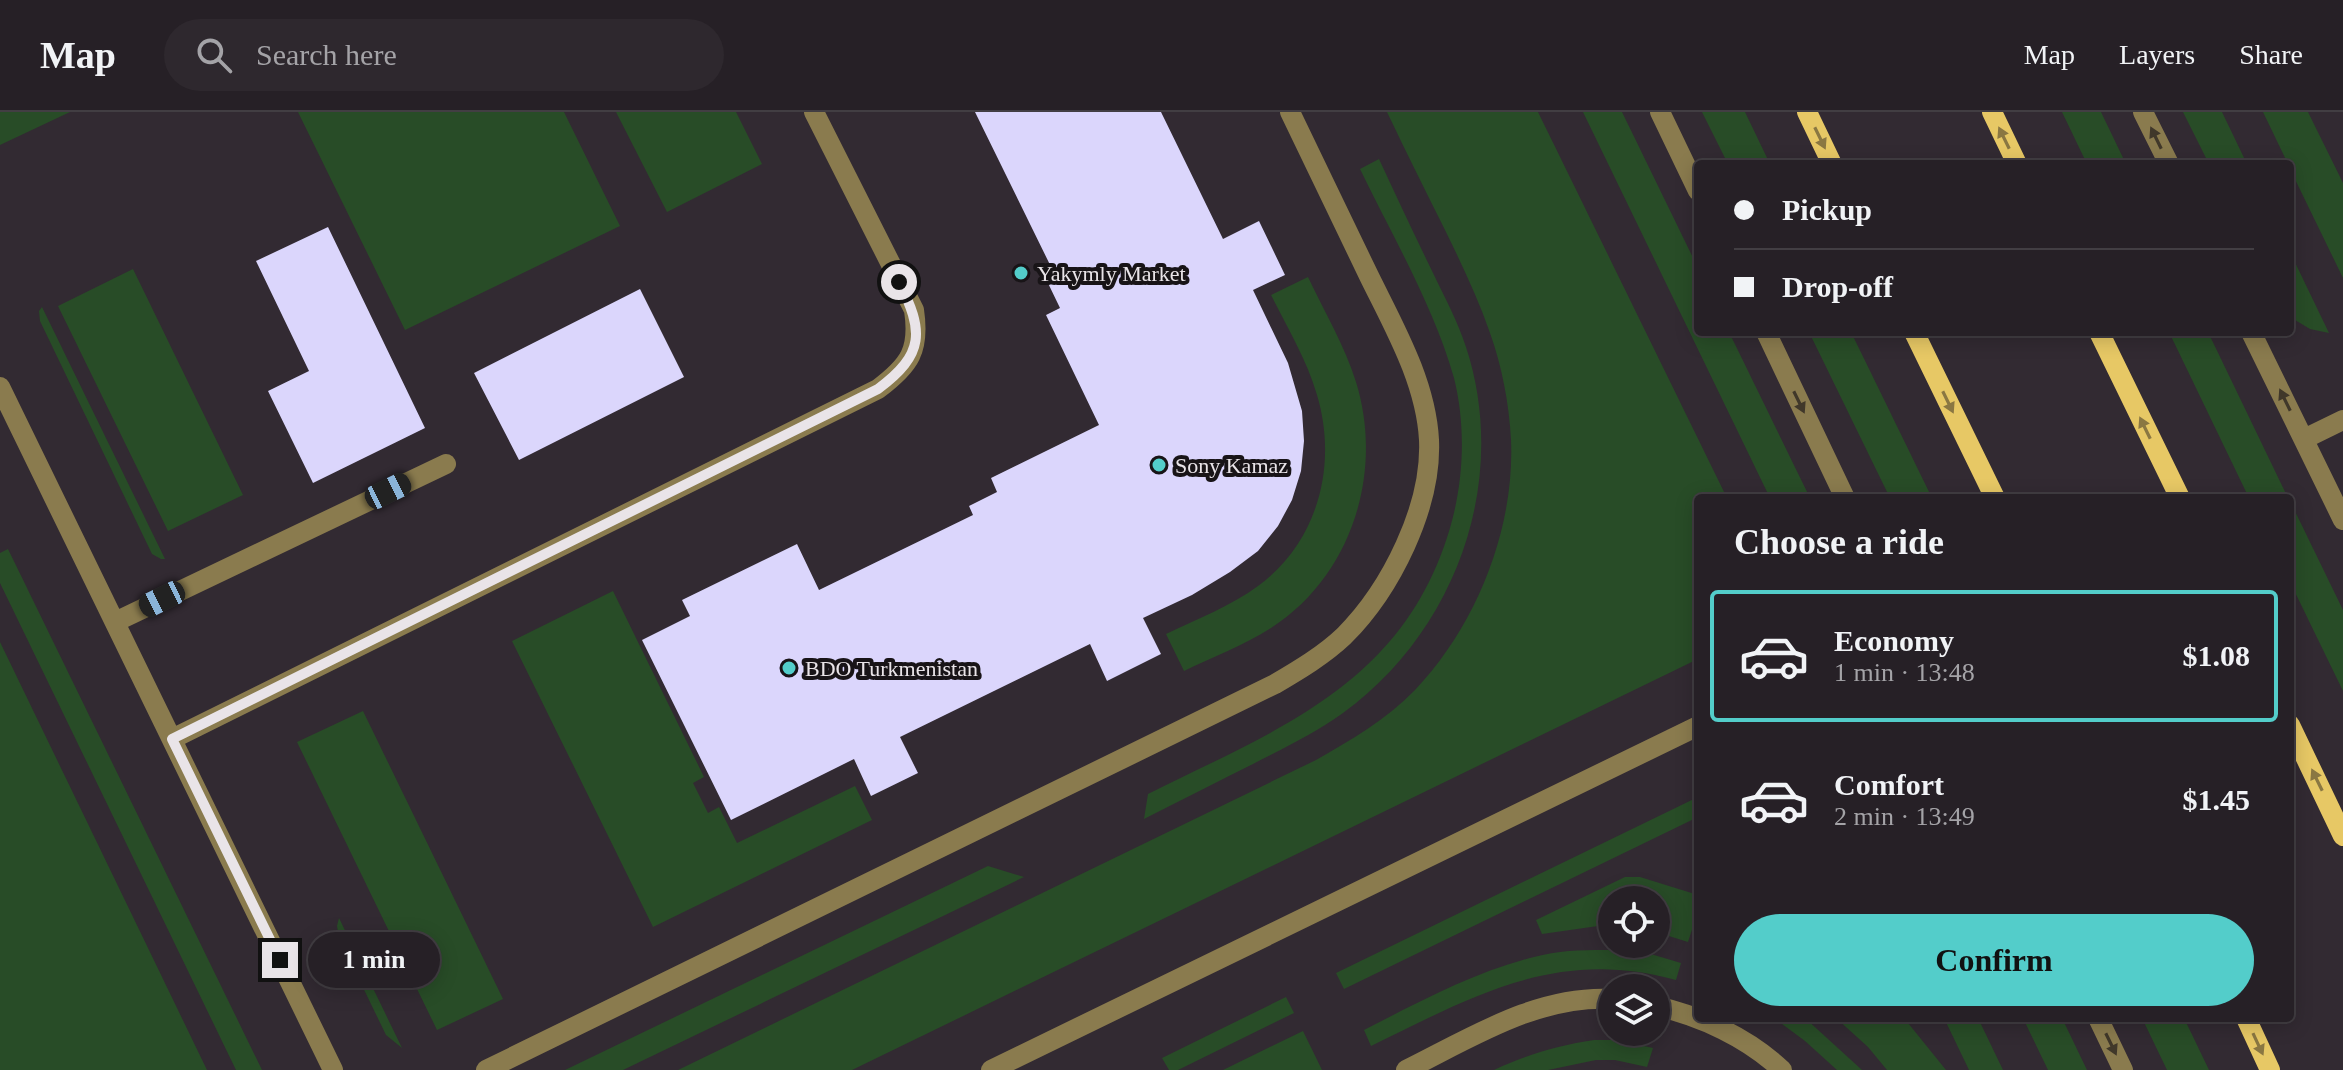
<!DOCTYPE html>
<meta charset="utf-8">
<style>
body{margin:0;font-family:Georgia,serif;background:#2e282e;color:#f1f3f6;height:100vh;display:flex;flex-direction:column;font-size:30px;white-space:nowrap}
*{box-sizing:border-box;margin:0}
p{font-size:26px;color:#a4a3a7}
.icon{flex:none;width:44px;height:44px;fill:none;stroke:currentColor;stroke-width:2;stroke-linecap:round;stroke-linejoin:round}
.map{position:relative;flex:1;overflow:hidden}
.sheet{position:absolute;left:1694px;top:382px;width:600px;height:528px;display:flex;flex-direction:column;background:#262026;border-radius:8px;box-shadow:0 4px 20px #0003,0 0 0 2px #423e43}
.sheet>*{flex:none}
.banner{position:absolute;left:1694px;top:48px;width:600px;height:176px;border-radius:8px;box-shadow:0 4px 20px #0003,0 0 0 2px #423e43;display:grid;align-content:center;height:176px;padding:0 40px;background:#262026}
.buttons{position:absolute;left:1598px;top:774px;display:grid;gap:16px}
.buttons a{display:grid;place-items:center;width:72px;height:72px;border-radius:50%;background:#262026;box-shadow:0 4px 20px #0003,0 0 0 2px #423e43;font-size:40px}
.end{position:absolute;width:36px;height:36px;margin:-18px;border:10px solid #e9e4e8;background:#111;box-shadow:0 0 0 4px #111}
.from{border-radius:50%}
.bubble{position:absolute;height:56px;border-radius:28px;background:#262026;box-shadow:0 4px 20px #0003,0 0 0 2px #423e43;font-size:26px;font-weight:600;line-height:56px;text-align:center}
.car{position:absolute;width:24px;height:48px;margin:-24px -12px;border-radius:10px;box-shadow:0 0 6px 2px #0007;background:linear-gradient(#222 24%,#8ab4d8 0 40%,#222 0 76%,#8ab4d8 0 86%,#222 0)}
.banner b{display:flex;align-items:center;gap:28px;height:76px;font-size:30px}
.banner b+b{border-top:2px solid #423e43}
.banner i{width:20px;height:20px;background:#f1f3f6}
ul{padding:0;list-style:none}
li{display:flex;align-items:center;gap:24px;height:132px;margin:0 16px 12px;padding:0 24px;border:4px solid transparent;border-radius:8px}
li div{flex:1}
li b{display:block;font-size:30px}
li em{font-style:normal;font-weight:600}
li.selected{border-color:#53cdca}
li>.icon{width:72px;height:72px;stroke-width:1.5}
h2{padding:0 40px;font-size:36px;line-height:96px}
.action{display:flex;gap:16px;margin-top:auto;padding:16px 40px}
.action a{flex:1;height:92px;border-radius:48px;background:#53cdca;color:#111;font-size:32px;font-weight:600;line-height:92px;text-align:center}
header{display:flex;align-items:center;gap:48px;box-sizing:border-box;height:112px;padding:0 40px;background:#262026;border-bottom:2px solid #423e43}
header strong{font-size:38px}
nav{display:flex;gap:44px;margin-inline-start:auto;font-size:28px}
.search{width:560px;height:72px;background:#2e282e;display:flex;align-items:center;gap:20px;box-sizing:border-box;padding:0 28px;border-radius:44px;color:#a4a3a7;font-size:30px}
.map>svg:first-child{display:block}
</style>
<header>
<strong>Map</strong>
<div class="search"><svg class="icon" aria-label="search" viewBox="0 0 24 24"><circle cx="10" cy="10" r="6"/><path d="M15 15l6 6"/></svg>Search here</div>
<nav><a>Map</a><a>Layers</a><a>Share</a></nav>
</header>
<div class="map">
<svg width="2343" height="958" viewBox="0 0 2343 958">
<rect width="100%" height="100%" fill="#322a32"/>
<!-- green -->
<path fill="#284c27" d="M0,0h70l-70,33z
M298,0h266l56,114 -215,104z
M616,0h120l26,52 -95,48z
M1387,0h151l189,386h-29v161l-846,411h-174l638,-310c35,-20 70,-40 99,-70 61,-64 100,-161 96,-250 -2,-37 -9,-73 -21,-107 -12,-35 -28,-68 -44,-101 -20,-40 -40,-80 -59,-120z
M1583,0h39l76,156v64h31l81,166h-40z
M1702,0h43l25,52h-42z
M2062,0h39l25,52h-39z
M2183,0h39l25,52h-38z
M2263,0h45l35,71v95l-53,-109v-5h-2z
M1379,47c18,39 36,77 55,116 11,23 24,47 32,72 44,134 -10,284 -123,366 -28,20 -59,35 -90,51 -36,18 -72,36 -109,55l4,-25c132,-66 256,-110 302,-266 14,-48 16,-102 4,-150 -20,-71 -62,-143 -94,-209z
M2290,140l39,81 -19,-4 -20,-12z
M133,157l110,226 -75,36 -110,-225z
M1308,165c16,34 37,69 48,105 28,90 -4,194 -85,246 -27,17 -58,29 -87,43l-18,-37c31,-15 65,-28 92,-48 60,-44 80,-121 59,-191 -10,-35 -30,-68 -46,-100z
M42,195l123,252h-4l-9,-5 -112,-233 -1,-10z
M1809,220h42l81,166h-42z
M2169,220h39l80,166h-39z
M2290,389l53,109v81l-53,-109z
M8,437l254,521h-26l-236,-487v-30z
M613,479l91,186 -11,6 15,30 11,-6 18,36 118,-57 17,34 -219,107 -141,-286z
M0,530l207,428h-207z
M363,599l140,288 -66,31 -140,-288z
M1698,685v20l-354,172 -8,-16z
M988,754l36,11 -401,193h-58z
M1625,765h15l58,18v16l-10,31 -32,-10v-32h-44v24l-70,10 -6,-14z
M339,806l63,130 -16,-13 -47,-97 -2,-12z
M1621,838l23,2 37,11 -5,17c-119,-33 -202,16 -305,66l-7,-16c55,-28 110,-58 170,-73 29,-8 58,-7 87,-7z
M1286,885l8,16 -116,57h-9l-7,-12z
M1774,906h31l57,52h-25l-32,-29z
M1836,906h68l42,52h-59l-19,-23z
M1944,906h34l25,52h-34z
M2023,906h39l25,52h-39z
M2142,906h42l25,52h-42z
M1303,919l19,39h-99z
M1594,928h23l36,8 -6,19 -32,-7h-19l-48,10h-54c32,-15 65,-25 100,-30z"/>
<!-- building -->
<path fill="#dbd6fc" d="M975,0h186l62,127 36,-18 26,54 -32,15 35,73 14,48 2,30 -3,30 -9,29 -14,26 -20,25 -28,21 -38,23 -49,23 18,36 -54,27 -17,-37 -190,93 18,36 -47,23 -17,-37 -123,61 -89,-180 48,-24 -8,-16 115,-56 22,46 154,-75 -4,-9 28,-14 -6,-14 108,-53 -53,-110 14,-7 -14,-29 9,-4z
M328,115l97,201 -112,55 -45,-92 41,-20 -53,-110z
M640,177l44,88 -165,83 -45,-87z"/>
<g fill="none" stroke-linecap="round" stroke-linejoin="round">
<!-- minor -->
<path stroke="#8a7b4e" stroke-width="20" d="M1660,0l38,79
M2143,0l26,52
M1766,220l79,166
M2251,220l92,188
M0,275l333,683
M2304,327l39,-19
M115,510l331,-158
M172,627l706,-350c32,-24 42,-39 36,-79l-100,-198
M1656,894c45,10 92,32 126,64
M2098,906l25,52
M486,958l789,-386c24,-14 49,-29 69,-48 47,-47 88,-129 85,-196 -3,-58 -35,-113 -60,-164 -26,-55 -53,-109 -79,-164
M991,958l707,-344
M1406,958c65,-32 131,-75 206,-71"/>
<!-- major -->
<path stroke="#e7c865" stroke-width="20" d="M1807,0l25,52
M1992,0l25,52
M1914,220l81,166
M2099,220l81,166
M2290,613l53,111
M2246,906l24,52"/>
</g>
<!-- one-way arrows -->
<defs><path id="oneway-solid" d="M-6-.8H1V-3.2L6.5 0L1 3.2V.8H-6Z" transform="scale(2)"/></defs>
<g fill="#8a7742">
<use href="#oneway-solid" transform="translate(1820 26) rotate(64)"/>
<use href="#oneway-solid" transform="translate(2004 26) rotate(-116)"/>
<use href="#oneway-solid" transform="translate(1948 290) rotate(64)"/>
<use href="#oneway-solid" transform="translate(2145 316) rotate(-116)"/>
<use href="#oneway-solid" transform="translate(2317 668) rotate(-116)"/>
<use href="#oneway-solid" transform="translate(2258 932) rotate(65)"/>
</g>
<g fill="#40382a">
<use href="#oneway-solid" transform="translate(2156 26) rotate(-116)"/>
<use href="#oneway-solid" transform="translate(2285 288) rotate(-116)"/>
<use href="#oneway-solid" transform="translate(1799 290) rotate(64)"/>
<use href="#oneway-solid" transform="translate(2111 932) rotate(64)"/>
</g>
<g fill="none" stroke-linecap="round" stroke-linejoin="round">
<!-- route -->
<path stroke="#e9e4e8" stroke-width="10" d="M280,848l-108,-221 706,-350c47,-35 46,-58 21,-107"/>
</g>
<!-- markers -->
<g fill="#53cdca" stroke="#181417" stroke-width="3">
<circle cx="1021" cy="161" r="8"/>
<circle cx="1159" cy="353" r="8"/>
<circle cx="789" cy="556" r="8"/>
</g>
<g text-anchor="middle" stroke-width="8" stroke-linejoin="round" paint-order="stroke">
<!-- poi labels -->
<g font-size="22" fill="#e9e4e8" stroke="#181417" text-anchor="start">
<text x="1037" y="169">Yakymly Market</text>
<text x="1175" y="361">Sony Kamaz</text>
<text x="805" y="564">BDO Turkmenistan</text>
</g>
</g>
</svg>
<div class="buttons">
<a><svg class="icon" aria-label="locate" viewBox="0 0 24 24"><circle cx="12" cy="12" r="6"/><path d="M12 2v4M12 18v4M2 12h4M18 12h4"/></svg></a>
<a><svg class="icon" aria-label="layers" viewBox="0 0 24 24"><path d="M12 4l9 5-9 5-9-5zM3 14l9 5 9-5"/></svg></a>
</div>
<i class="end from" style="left:899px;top:170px"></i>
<i class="end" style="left:280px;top:848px"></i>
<div class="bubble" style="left:308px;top:820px;width:132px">1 min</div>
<i class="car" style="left:388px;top:379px;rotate:64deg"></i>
<i class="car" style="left:162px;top:487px;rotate:244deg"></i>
<div class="banner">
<b><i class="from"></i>Pickup</b>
<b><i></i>Drop-off</b>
</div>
<section class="sheet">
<h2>Choose a ride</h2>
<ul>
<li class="selected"><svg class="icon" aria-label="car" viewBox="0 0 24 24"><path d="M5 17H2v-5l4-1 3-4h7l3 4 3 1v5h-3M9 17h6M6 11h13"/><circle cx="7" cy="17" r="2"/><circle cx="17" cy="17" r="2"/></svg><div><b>Economy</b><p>1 min · 13:48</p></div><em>$1.08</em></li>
<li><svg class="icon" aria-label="car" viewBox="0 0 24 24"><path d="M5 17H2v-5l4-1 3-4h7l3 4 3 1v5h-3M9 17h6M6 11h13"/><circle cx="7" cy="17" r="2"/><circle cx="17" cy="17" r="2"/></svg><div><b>Comfort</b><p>2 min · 13:49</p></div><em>$1.45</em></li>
</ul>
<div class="action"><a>Confirm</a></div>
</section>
</div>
